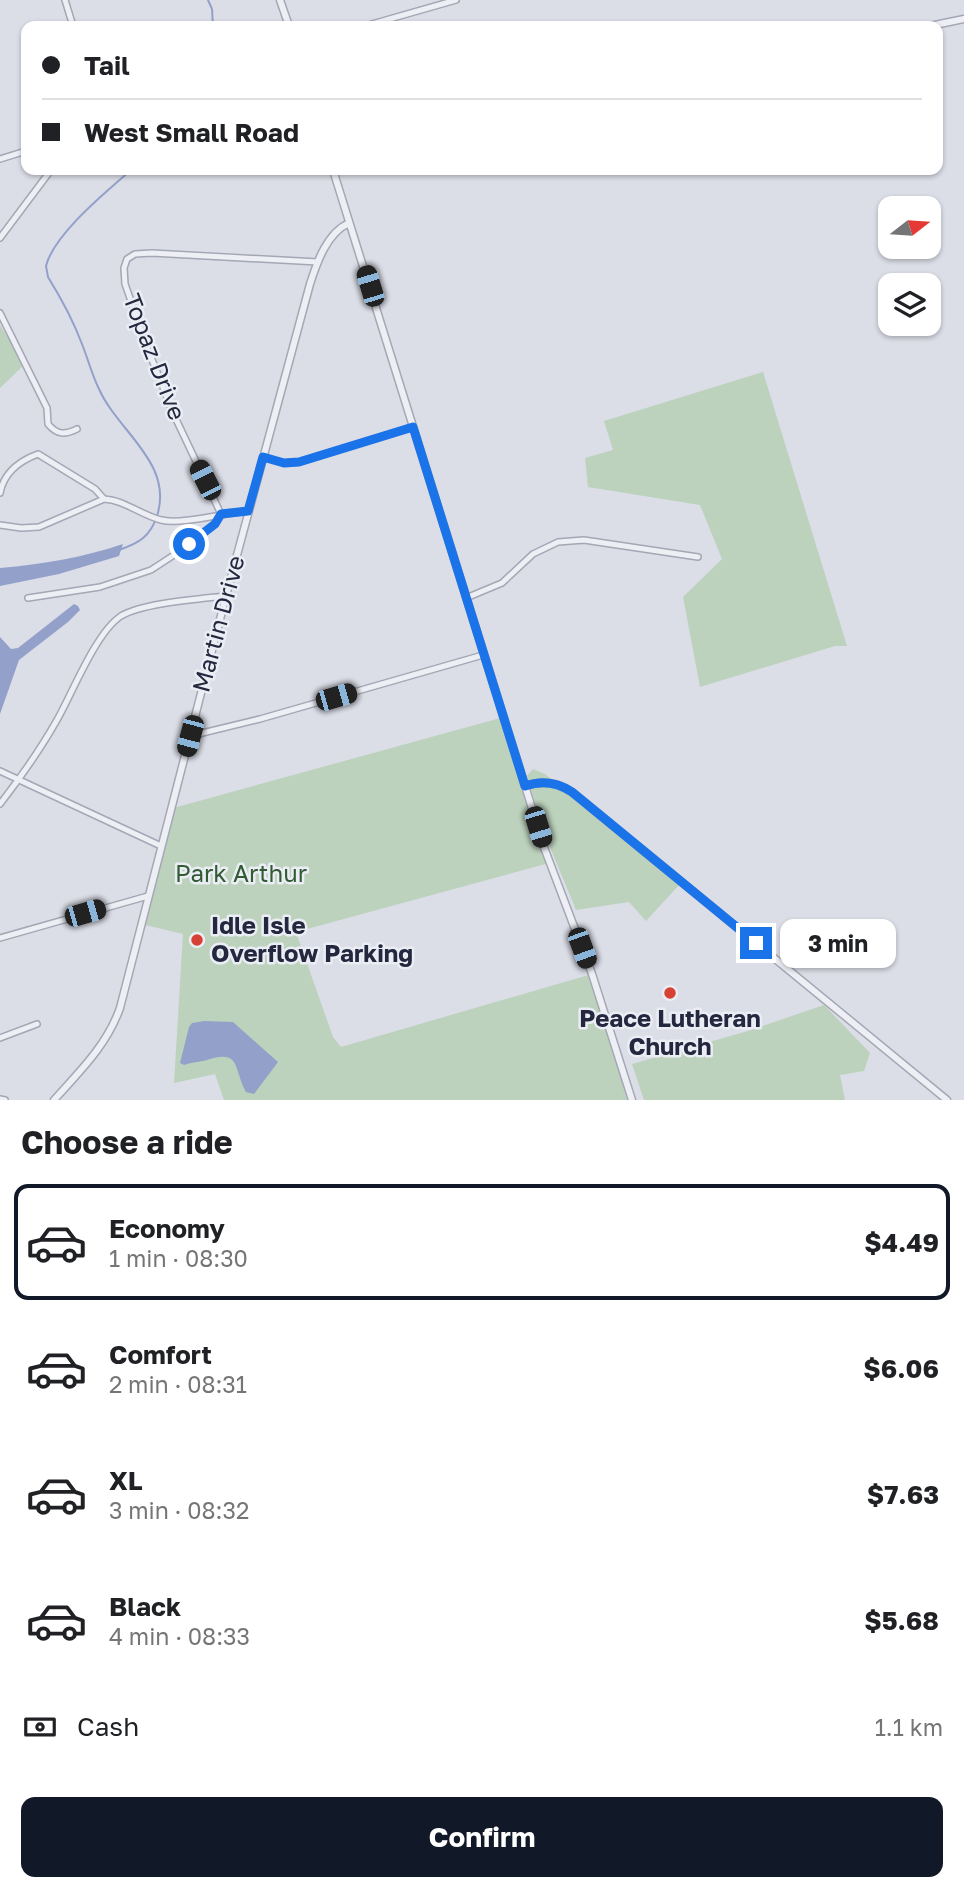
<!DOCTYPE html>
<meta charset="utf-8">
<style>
body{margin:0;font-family:"Golos Text",sans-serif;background:#f2f2f2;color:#202124;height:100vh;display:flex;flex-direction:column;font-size:26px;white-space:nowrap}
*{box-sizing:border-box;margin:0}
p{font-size:23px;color:#757577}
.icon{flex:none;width:38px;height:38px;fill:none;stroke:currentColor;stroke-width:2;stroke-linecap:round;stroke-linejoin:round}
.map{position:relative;height:1100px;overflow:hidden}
.panel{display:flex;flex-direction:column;background:#fff;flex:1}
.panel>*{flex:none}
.guide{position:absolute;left:21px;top:21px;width:922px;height:154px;border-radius:14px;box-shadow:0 2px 5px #0004;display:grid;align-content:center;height:154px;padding:0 21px;background:#fff}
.needle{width:46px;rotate:73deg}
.fabs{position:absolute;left:878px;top:196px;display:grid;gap:14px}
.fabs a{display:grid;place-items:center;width:63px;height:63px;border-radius:14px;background:#fff;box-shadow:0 2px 5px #0004;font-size:35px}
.end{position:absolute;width:32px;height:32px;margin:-16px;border:9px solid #1a73e8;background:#fff;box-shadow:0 0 0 4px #fff}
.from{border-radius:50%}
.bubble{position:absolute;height:49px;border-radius:14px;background:#fff;box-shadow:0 2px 5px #0004;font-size:23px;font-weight:700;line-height:49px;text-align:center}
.car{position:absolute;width:21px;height:42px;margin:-21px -10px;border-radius:9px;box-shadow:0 0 5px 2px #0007;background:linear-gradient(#222 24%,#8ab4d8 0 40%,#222 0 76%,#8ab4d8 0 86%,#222 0)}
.guide b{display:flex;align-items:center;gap:24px;height:66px;font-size:26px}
.guide b+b{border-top:2px solid #e0e0e0}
.guide i{width:18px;height:18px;background:#202124}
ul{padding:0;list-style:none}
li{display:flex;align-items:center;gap:21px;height:116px;margin:0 14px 10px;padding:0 7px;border:4px solid transparent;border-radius:14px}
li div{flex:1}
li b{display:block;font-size:26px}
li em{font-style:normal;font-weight:700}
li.current{border-color:#111827}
li>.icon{width:63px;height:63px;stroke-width:1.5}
h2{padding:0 21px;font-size:32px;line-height:84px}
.pay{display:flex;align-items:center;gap:18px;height:77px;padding:0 21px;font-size:26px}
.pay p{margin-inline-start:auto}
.primary-button{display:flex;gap:14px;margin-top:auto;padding:14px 21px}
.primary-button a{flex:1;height:80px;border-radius:14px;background:#111827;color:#fff;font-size:28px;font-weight:700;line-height:80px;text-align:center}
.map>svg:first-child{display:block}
</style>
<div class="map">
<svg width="964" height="1100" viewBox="0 0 964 1100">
<rect width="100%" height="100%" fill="#dbdde7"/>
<!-- green -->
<path fill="#bcd2bc" d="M0,325l25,39 -25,24z
M763,372l84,274h-12l-135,41 -17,-90 39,-38 -22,-54 -112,-18 -3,-29 28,-8 -9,-29z
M504,717l45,146 -253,69 37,105 8,10 251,-73 35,126h-403l-9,-26 -41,9 9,-149 -42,-10 29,-115z
M533,769l12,5 134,111 -33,36 -17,-19 -53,8 -31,-75 -18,-59z
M824,1005l46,48 -6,18 -24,4 5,25h-201l-12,-36 116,-33z"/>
<!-- water -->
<path fill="#93a1ca" d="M123,544l-4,12 -60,18 -59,12v-18c44,-4 81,-10 123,-24z
M74,604l4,2 2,4 -12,12 -49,38 -19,54v-77l11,12 7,-1z
M204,1021l29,1 45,40 -24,32 -8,-2c-13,-24 -5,-43 -39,-32 -8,2 -15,2 -23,5l-4,-2 9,-36 3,-4z"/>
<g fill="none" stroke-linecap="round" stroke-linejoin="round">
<!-- stream -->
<path stroke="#93a1ca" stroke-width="2" d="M208,0l4,9 1,17
M119,550c20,-7 31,-13 38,-34 17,-53 -39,-84 -58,-127 -7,-14 -11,-30 -17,-45 -9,-24 -21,-46 -34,-67l-2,-11c8,-32 60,-74 85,-96"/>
<defs>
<path id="minor" d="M65,0l8,26
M365,26l91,-26
M0,159l26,-8
M0,238l51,-68
M0,313l47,95 1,16c9,11 17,11 29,5
M263,457l21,6 15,-1 114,-35
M0,493c4,-21 19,-32 38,-39l57,35 9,10
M0,525l21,3 18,-1 65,-28c20,1 37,16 57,21 20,5 64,-7 87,-9
M28,598l72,-11 51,-17 26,-17 38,-29 6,-10 -47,-99 -25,-63 -24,-68 -1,-16 3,-9 8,-5 17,-1 166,9
M466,598l36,-15 31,-29 25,-12 26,-2 114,17
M190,736l70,-17 223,-64
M0,771l161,75
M0,804c21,-27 40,-54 57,-84 15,-26 39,-88 64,-104 22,-13 78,-17 105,-20
M0,938l148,-42
M0,1038l37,-14
M0,1099l5,1"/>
<path id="tertiary" d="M280,0l9,26
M930,26l34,-7
M333,170l212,680 47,124 40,126
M525,786c18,-6 31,-4 47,6l375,308
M54,1100c26,-29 53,-55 66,-92l106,-412 84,-312c7,-22 17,-51 39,-61"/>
</defs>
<!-- minor casing -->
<use href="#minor" stroke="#a4a7b4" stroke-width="8"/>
<!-- tertiary casing -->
<use href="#tertiary" stroke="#a4a7b4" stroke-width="9"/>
<!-- minor -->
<use href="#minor" stroke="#eeeff5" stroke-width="5"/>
<!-- tertiary -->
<use href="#tertiary" stroke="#eeeff5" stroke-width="6"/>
</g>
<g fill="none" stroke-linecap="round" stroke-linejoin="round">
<!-- route -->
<path stroke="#1a73e8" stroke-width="9" d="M189,544l26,-20 6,-10 27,-3 15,-54 21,6 15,-1 114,-35 112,359c17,-6 32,-4 47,6l184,151"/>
</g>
<!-- markers -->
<g fill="#d74135" stroke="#ebedf5" stroke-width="2.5">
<circle cx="197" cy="940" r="7"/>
<circle cx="670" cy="993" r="7"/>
</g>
<g text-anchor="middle" stroke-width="5" stroke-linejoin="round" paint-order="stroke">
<!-- street labels -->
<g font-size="24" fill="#24283e" stroke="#ebedf5">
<text transform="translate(154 357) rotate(69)" y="8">Topaz Drive</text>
<text transform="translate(219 624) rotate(-75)" y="8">Martin Drive</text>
</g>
<!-- park labels -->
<g font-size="24" fill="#315b32" stroke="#ebedf5">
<text x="241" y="882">Park Arthur</text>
</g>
<!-- poi labels -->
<g font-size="24" font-weight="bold" fill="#24283e" stroke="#ebedf5" text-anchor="start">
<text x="211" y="934">Idle Isle<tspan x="211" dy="28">Overflow Parking</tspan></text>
<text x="670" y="1027" text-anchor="middle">Peace Lutheran<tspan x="670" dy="28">Church</tspan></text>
</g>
</g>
</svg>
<div class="fabs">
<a><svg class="needle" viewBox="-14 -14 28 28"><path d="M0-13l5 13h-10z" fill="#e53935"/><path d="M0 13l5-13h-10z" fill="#757577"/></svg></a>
<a><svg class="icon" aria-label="layers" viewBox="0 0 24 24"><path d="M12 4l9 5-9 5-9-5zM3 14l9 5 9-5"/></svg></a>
</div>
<i class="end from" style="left:189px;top:544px"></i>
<i class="end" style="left:756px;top:943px"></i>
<div class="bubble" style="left:780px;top:919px;width:116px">3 min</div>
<i class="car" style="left:370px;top:286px;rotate:343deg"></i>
<i class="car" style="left:205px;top:480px;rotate:333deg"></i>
<i class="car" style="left:336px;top:697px;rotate:74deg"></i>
<i class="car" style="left:190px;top:736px;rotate:195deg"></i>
<i class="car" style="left:538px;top:827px;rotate:163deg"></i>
<i class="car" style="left:85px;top:913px;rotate:74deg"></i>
<i class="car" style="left:582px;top:948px;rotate:160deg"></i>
<div class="guide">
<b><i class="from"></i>Tail</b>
<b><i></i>West Small Road</b>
</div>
</div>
<section class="panel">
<h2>Choose a ride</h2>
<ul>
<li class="current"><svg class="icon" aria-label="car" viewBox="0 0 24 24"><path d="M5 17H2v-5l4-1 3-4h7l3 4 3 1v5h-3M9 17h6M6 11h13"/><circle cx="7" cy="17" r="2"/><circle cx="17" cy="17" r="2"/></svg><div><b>Economy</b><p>1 min · 08:30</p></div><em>$4.49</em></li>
<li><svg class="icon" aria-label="car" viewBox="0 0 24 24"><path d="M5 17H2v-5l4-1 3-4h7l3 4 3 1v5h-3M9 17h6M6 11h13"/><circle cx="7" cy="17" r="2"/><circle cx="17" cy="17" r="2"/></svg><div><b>Comfort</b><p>2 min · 08:31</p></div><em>$6.06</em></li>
<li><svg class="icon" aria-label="car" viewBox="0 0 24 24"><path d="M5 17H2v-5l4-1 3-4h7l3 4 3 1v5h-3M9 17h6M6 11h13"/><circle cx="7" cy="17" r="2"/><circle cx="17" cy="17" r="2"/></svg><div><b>XL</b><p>3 min · 08:32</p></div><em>$7.63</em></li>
<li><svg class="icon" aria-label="car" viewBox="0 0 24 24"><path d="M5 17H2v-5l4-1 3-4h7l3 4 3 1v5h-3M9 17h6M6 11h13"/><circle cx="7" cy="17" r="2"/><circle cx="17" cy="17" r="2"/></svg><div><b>Black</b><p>4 min · 08:33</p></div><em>$5.68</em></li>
</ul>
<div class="pay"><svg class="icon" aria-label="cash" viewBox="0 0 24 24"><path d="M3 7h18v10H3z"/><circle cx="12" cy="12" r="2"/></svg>Cash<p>1.1 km</p></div>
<div class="primary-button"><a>Confirm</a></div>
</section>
